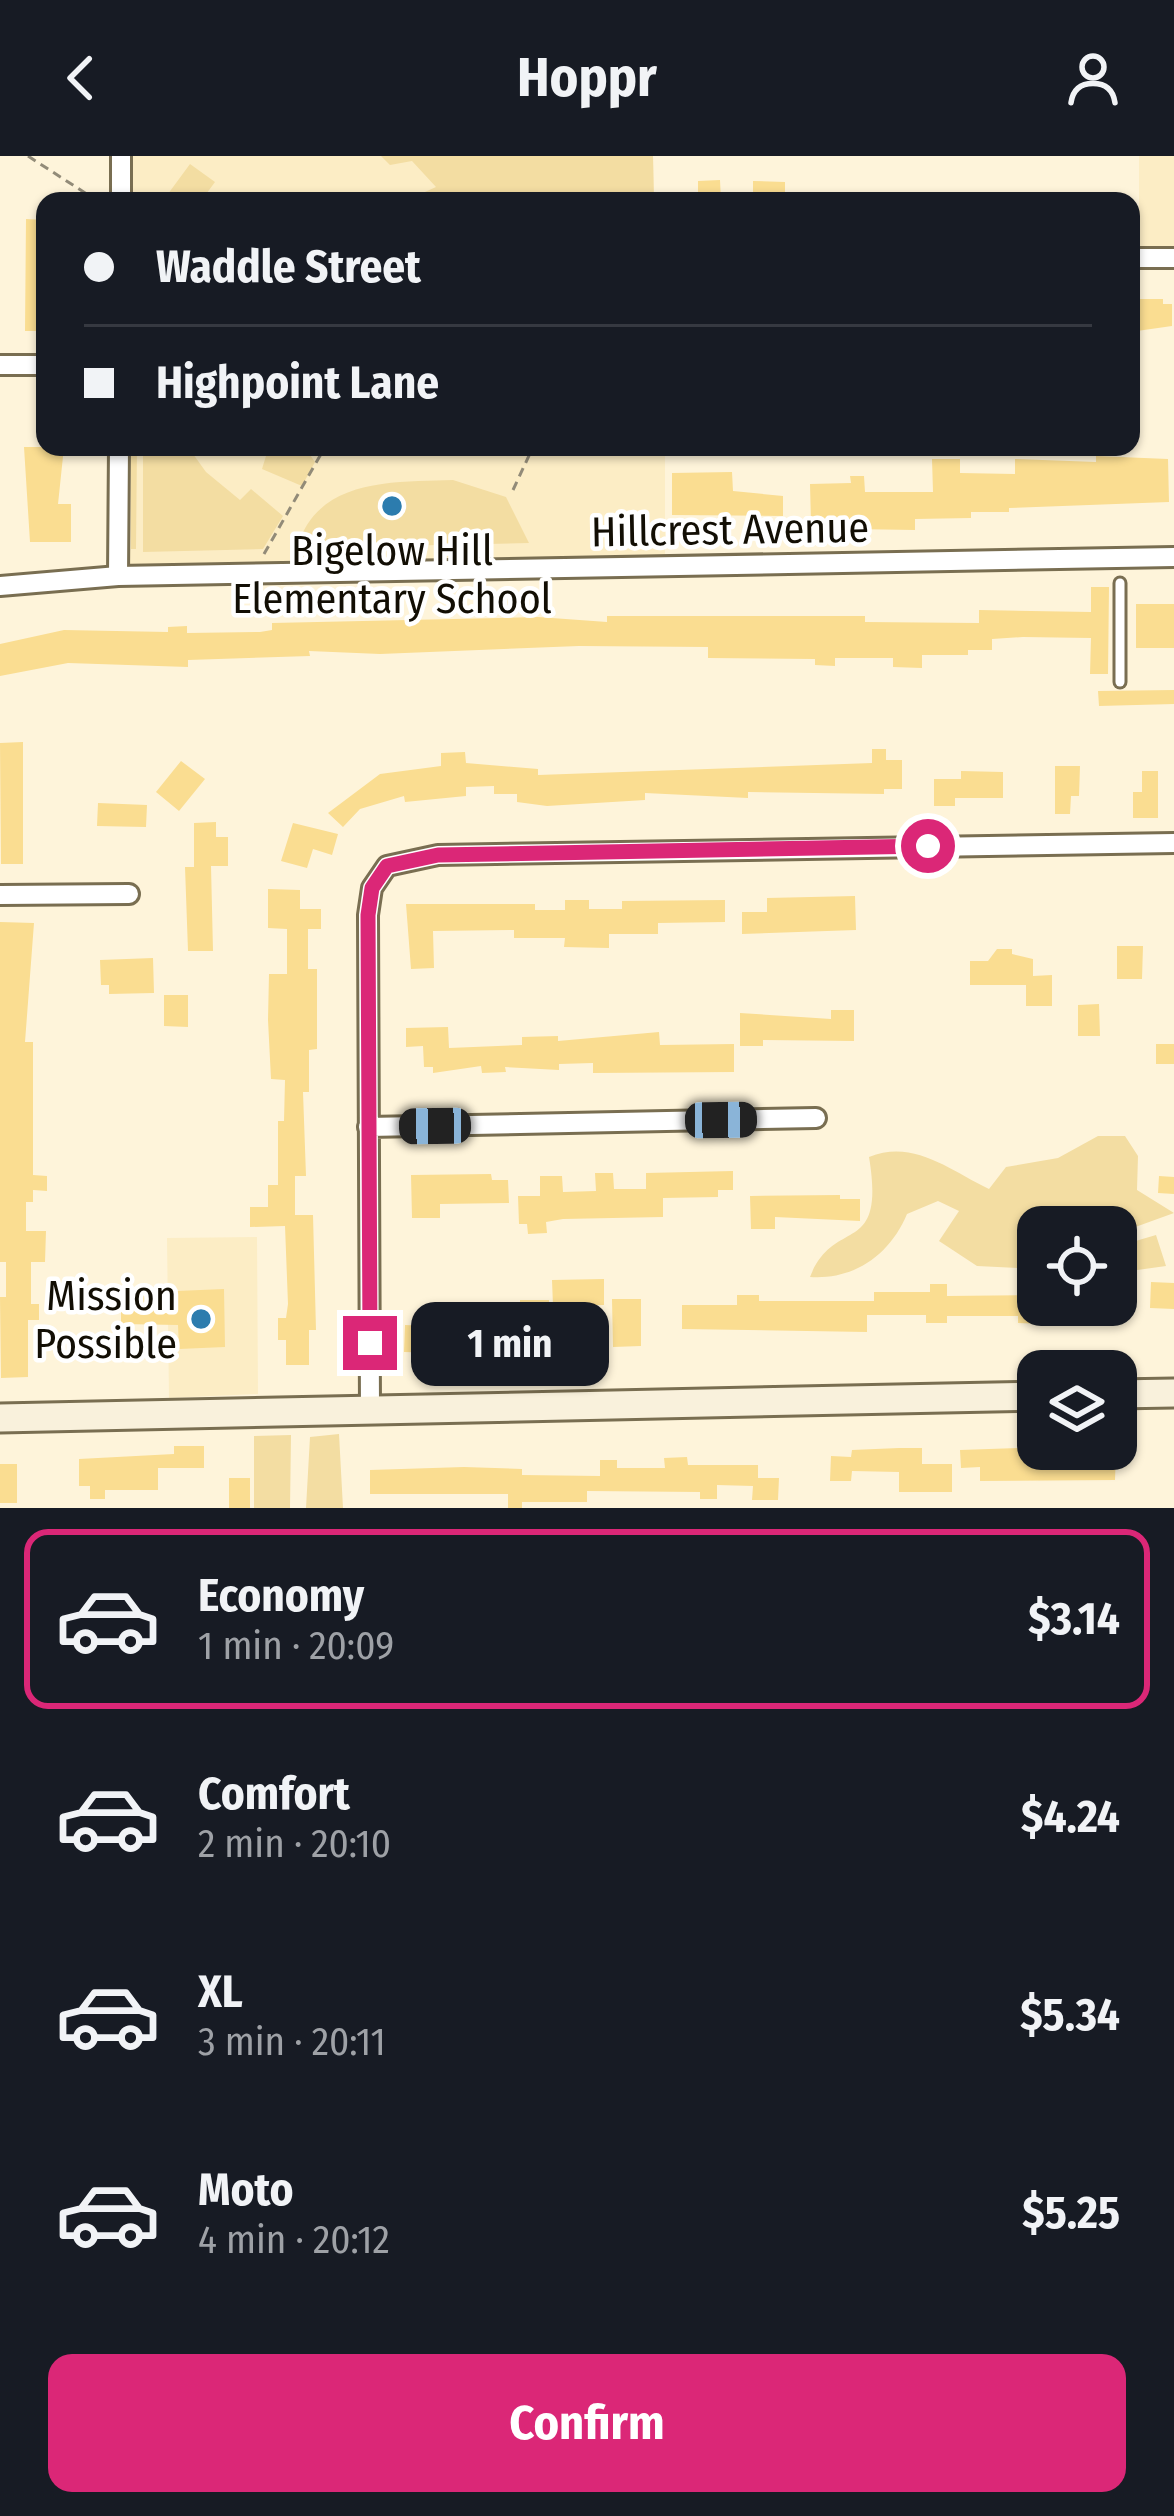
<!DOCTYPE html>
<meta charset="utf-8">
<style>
body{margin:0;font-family:"Fira Sans Condensed",sans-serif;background:#20242c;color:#f1f3f6;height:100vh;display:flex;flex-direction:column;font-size:45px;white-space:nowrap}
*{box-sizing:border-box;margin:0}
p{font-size:39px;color:#9ea1a6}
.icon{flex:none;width:66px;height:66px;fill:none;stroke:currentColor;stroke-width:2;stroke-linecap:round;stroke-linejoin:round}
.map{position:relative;height:1352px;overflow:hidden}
.panel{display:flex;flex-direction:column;background:#171b24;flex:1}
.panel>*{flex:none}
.banner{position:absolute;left:36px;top:36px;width:1104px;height:264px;border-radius:24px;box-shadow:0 3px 9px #0004;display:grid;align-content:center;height:264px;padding:0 48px;background:#171b24}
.fabs{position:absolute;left:1017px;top:1050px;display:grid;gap:24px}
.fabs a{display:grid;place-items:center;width:120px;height:120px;border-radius:24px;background:#171b24;box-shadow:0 3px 9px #0004;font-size:60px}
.end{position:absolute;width:54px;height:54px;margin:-27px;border:15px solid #db2777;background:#fff;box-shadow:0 0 0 6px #fff}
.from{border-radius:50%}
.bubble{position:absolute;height:84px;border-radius:24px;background:#171b24;box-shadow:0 3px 9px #0004;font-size:39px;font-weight:700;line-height:84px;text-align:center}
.car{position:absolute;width:36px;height:72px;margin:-36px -18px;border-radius:15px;box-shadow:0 0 9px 3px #0007;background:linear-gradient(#222 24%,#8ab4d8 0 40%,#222 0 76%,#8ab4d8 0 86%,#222 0)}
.banner b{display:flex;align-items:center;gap:42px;height:114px;font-size:45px}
.banner b+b{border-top:3px solid #363941}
.banner i{width:30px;height:30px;background:#f1f3f6}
ul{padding:21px 0 0;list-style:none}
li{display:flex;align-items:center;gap:36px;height:180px;margin:0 24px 18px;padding:0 24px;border:6px solid transparent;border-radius:24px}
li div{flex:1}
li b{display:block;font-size:45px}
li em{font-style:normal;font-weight:700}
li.active{border-color:#db2777}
li>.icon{width:108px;height:108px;stroke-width:1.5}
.primary-button{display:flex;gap:24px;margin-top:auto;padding:24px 48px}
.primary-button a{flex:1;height:138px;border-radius:24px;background:#db2777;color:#fff;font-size:48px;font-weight:700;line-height:138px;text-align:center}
header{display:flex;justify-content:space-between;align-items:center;height:156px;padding:0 48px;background:#171b24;font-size:54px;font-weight:700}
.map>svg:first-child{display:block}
</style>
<header><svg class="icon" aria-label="back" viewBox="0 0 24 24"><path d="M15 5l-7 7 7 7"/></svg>Hoppr<svg class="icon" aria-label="person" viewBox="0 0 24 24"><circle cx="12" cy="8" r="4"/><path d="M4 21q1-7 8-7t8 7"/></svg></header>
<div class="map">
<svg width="1174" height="1352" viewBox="0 0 1174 1352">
<rect width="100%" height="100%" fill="#fef4da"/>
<!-- built -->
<path fill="#fcedc5" d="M121,0h532l1,45h-533z
M1139,0h35v101l-35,1z
M119,291h546v119l-547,10z
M257,1081l1,157 -89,4 -2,-160z"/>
<!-- green -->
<path fill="#f3dda2" d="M381,0h272l1,45h-249l31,-14 -24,-26 -22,4z
M190,8l25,18 -14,19h-32l-4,-3z
M131,291h6l-1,102h-5z
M143,291h45l18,25 34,28 11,-11 32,27 -20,33 -120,3z
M310,299l5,7 -13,24 -40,-17 4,-13z
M453,324l53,17 23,46 -232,5c20,-71 99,-66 156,-68z
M1098,980h27l13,20 -1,34 37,23 -58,21v-7h-78v42l-61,-3 -38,-25 20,-30 -21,-10 -31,13c-17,41 -53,66 -97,63 24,-62 76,-18 59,-120 45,-18 80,13 120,32l17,-22 52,-9z
M1156,1079l10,31 -50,7v-37l6,9z
M339,1278l4,74h-37l4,-71z
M291,1279l-1,73h-36v-72z"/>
<!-- building -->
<path fill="#fadd91" d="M720,24l1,21h-23v-20z
M753,25l32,1v19h-32z
M26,63l19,1v111h-20z
M1137,143h26v5h9v22l-35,5z
M24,291h40l-6,57h13v38h-41z
M1096,300l72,3 1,43 -160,6v4h-38v6l-56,1v11l-64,-1v-7h-40l-1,-38 41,-1 -1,-7h14l1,16h68l-1,-33h28v14l55,1v-15l81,3z
M732,316l1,19 50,5v20l-111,-1v-42z
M1091,431h18l-1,87h-18l1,-36 -68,-1 -31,2v11h-24v5h-46v13l-29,-1v-9h-58v8l-20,-1v-6l-107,-1v-11l-129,-1 -199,8 -71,-3 1,5 -122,4v7l-120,-4 -68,13v-32l64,-14 104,2v-5l19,-1v7l73,-1 12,-2v-7l266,-6 69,5v-6h258v6l114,1v-13l112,2z
M1136,448h38v44h-38z
M1174,534v14l-75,2 -1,-15z
M23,586v122h-22l-1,-121z
M872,593h14v11h16v29h-18v5l-136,-2v6l-103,-5v7l-98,6 -30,-4v-8h-23v-8l-28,1v9l-61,6 -1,-6 -44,13 -17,18 -15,-14 52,-39 61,-8v-13l24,-1 1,11 72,6v6l334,-12z
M181,605l24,18 -26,32 -23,-19z
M1055,610h25l-1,30h-8l-1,18h-15z
M961,615l42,1v26h-48v8h-21v-27h27z
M1142,615h16v47h-25v-26h9z
M98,647l49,2 -1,22 -49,-1z
M216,666v15h12v29h-17l2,85h-25l-3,-84h9v-44z
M293,667l45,11 -6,21 -19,-6 -6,19 -26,-7z
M268,733l32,1v19h21v20h-13v40h9v80l-8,1v42h-6l3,84h-11v39h18l3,115h-7v35h-23v-25h-8v-22h8l2,-14 -3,-78 -35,1v-20h18v-22h10v-64h6l1,-41 -14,-1 -3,-59 1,-46h18v-45l-19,-1z
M855,740l1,34 -114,4v-22h25v-14z
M565,744h24v9h33v-8l103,-1v22l-67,1v11h-49v14l-45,-1 1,-9h-51v-8l-81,1 1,37 -23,1 -5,-65h129v6h30z
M0,766l34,1 -9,119h8v133l14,1v15l-14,-1v12h-7v29h20l-1,31h-14v42h8v16h-11v57l-27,1 -1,-81h6v-35h-6z
M1117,790h26l-1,33h-25z
M997,793h15v5l21,5v17l19,-1v31h-26v-21h-56v-24h18z
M153,802l1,35 -45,1v-9h-8l-1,-25z
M164,839h24v32l-24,-1z
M1099,848l1,32h-22v-31z
M831,854h23v31l-91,-1v6h-23v-33l91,6z
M448,871l1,21 73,-3v-8l36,-1v5l101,-9 1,13 74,-1v28l-141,1v-10l-34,1v6l-54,-3 1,5 -24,1 -1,-7 -48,7v-6h-9l-1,-21 -17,1v-19z
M1156,888h18v20h-18z
M733,1015v19h-15v7l-55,1v19l-100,2 -17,3 1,11 -19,1 -1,-10h-8l-1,-28h22v-20h22l1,16 33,-1 -1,-18h18l1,16h32v-16z
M491,1018l1,6h16l1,23 -69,1v14h-28l-1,-43z
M1159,1020l15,1v17l-16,-1z
M840,1039v4h20v22l-85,-4v12h-24l-1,-33z
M604,1123v26l-51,1 -1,-26z
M1151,1126l23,1v26l-24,-1z
M930,1128h17v12l91,-1 5,29 -25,-1v-7h-71v7h-21v-8h-59v17l-185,-3v-24h55v-10h22v6h115v-9h56z
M224,1133l1,58 -46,2 -1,-24 -57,-1v-16h9v-15z
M612,1143h29v47l-28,1z
M520,1144h29l1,49h-30z
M429,1160l57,2 3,55 -17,1v-20l-68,-2 1,-27 24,1z
M174,1290h30v22h-46v22h-53v9h-15v-13h-11v-27l95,-5z
M899,1292h23v16h30v28h-53v-20l-47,-1 -1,10h-21l1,-25 20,1 1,-7z
M1020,1292l96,3 -1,29 -135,1v-14l-19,1 -1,-18z
M687,1301l1,8h70v13h21l-1,22h-26l1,-14 -36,-1v14h-17v-7l-113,-1v11h-65v6h-14v-14h-138v-24l94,-3 58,2v6l78,1v-16h17v8h48l-1,-10z
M0,1308h17v39h-17z
M229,1322h21v30h-21z"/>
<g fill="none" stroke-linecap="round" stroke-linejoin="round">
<defs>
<path id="lane" d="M1120,427v99"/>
<path id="street" d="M121,45v-45
M1131,102h43
M0,209h45
M118,420l1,-129
M0,430l118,-10 1056,-19
M0,739l129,-1
M368,971l448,-9
M370,1253l-2,-494 4,-27 15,-22 51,-11 736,-12"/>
<path id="secondary" d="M1116,1238l58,-1
M0,1262l1038,-22"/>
</defs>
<!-- lane casing -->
<use href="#lane" stroke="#796e51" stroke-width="15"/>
<!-- street casing -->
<use href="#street" stroke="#796e51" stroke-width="24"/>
<!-- secondary casing -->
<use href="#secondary" stroke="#796e51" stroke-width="33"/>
<!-- path -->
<path stroke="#928b78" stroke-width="3" stroke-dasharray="9 6" stroke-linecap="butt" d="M28,0l68,44
M259,291h211
M513,334l20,-43
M264,398l61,-107"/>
<!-- lane -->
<use href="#lane" stroke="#fff" stroke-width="9"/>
<!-- street -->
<use href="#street" stroke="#fff" stroke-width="18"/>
<!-- secondary -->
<use href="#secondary" stroke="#f9f1dc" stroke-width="27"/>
</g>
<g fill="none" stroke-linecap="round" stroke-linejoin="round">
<!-- route -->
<path stroke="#db2777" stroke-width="15" d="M370,1187l-2,-428 4,-27 15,-22 51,-11 490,-9"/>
</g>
<!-- markers -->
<g fill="#2c7cae" stroke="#fff" stroke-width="4.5">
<circle cx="392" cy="350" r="12"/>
<circle cx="201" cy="1163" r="12"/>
</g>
<g text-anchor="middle" stroke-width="9" stroke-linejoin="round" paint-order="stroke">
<!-- street labels -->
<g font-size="42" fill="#120e04" stroke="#fff">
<text transform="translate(730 373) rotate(-1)" y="15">Hillcrest Avenue</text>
</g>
<!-- poi labels -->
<g font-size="42" fill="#120e04" stroke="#fff">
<text x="392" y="409">Bigelow Hill<tspan x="392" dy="48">Elementary School</tspan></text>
<text x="177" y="1154" text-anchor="end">Mission<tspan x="177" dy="48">Possible</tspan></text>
</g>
</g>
</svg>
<div class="fabs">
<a><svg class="icon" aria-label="locate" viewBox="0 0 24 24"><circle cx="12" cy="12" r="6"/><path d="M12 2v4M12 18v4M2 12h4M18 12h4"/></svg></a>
<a><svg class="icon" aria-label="layers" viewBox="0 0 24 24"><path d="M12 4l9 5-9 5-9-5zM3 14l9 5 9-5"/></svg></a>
</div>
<i class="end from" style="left:928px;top:690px"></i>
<i class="end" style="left:370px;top:1187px"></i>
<div class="bubble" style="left:411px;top:1146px;width:198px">1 min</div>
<i class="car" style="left:721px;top:964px;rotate:89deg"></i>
<i class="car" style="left:435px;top:970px;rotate:269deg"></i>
<div class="banner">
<b><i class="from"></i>Waddle Street</b>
<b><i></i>Highpoint Lane</b>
</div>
</div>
<section class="panel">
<ul>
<li class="active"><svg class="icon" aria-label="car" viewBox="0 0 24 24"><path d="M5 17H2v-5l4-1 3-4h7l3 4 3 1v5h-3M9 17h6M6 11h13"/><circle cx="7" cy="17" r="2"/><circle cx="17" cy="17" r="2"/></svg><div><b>Economy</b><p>1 min · 20:09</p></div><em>$3.14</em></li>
<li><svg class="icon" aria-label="car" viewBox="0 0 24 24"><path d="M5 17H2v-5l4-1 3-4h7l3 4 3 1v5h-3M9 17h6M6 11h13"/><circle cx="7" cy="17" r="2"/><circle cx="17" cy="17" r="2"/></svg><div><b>Comfort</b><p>2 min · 20:10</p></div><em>$4.24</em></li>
<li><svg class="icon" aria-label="car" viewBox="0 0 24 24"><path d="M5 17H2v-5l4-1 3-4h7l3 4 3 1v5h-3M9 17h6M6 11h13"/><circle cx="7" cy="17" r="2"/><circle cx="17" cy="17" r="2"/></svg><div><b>XL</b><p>3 min · 20:11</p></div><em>$5.34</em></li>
<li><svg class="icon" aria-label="car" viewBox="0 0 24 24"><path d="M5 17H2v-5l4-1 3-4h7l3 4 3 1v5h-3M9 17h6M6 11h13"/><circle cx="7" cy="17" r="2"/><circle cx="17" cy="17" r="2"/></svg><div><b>Moto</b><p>4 min · 20:12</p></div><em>$5.25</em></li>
</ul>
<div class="primary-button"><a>Confirm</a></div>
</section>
